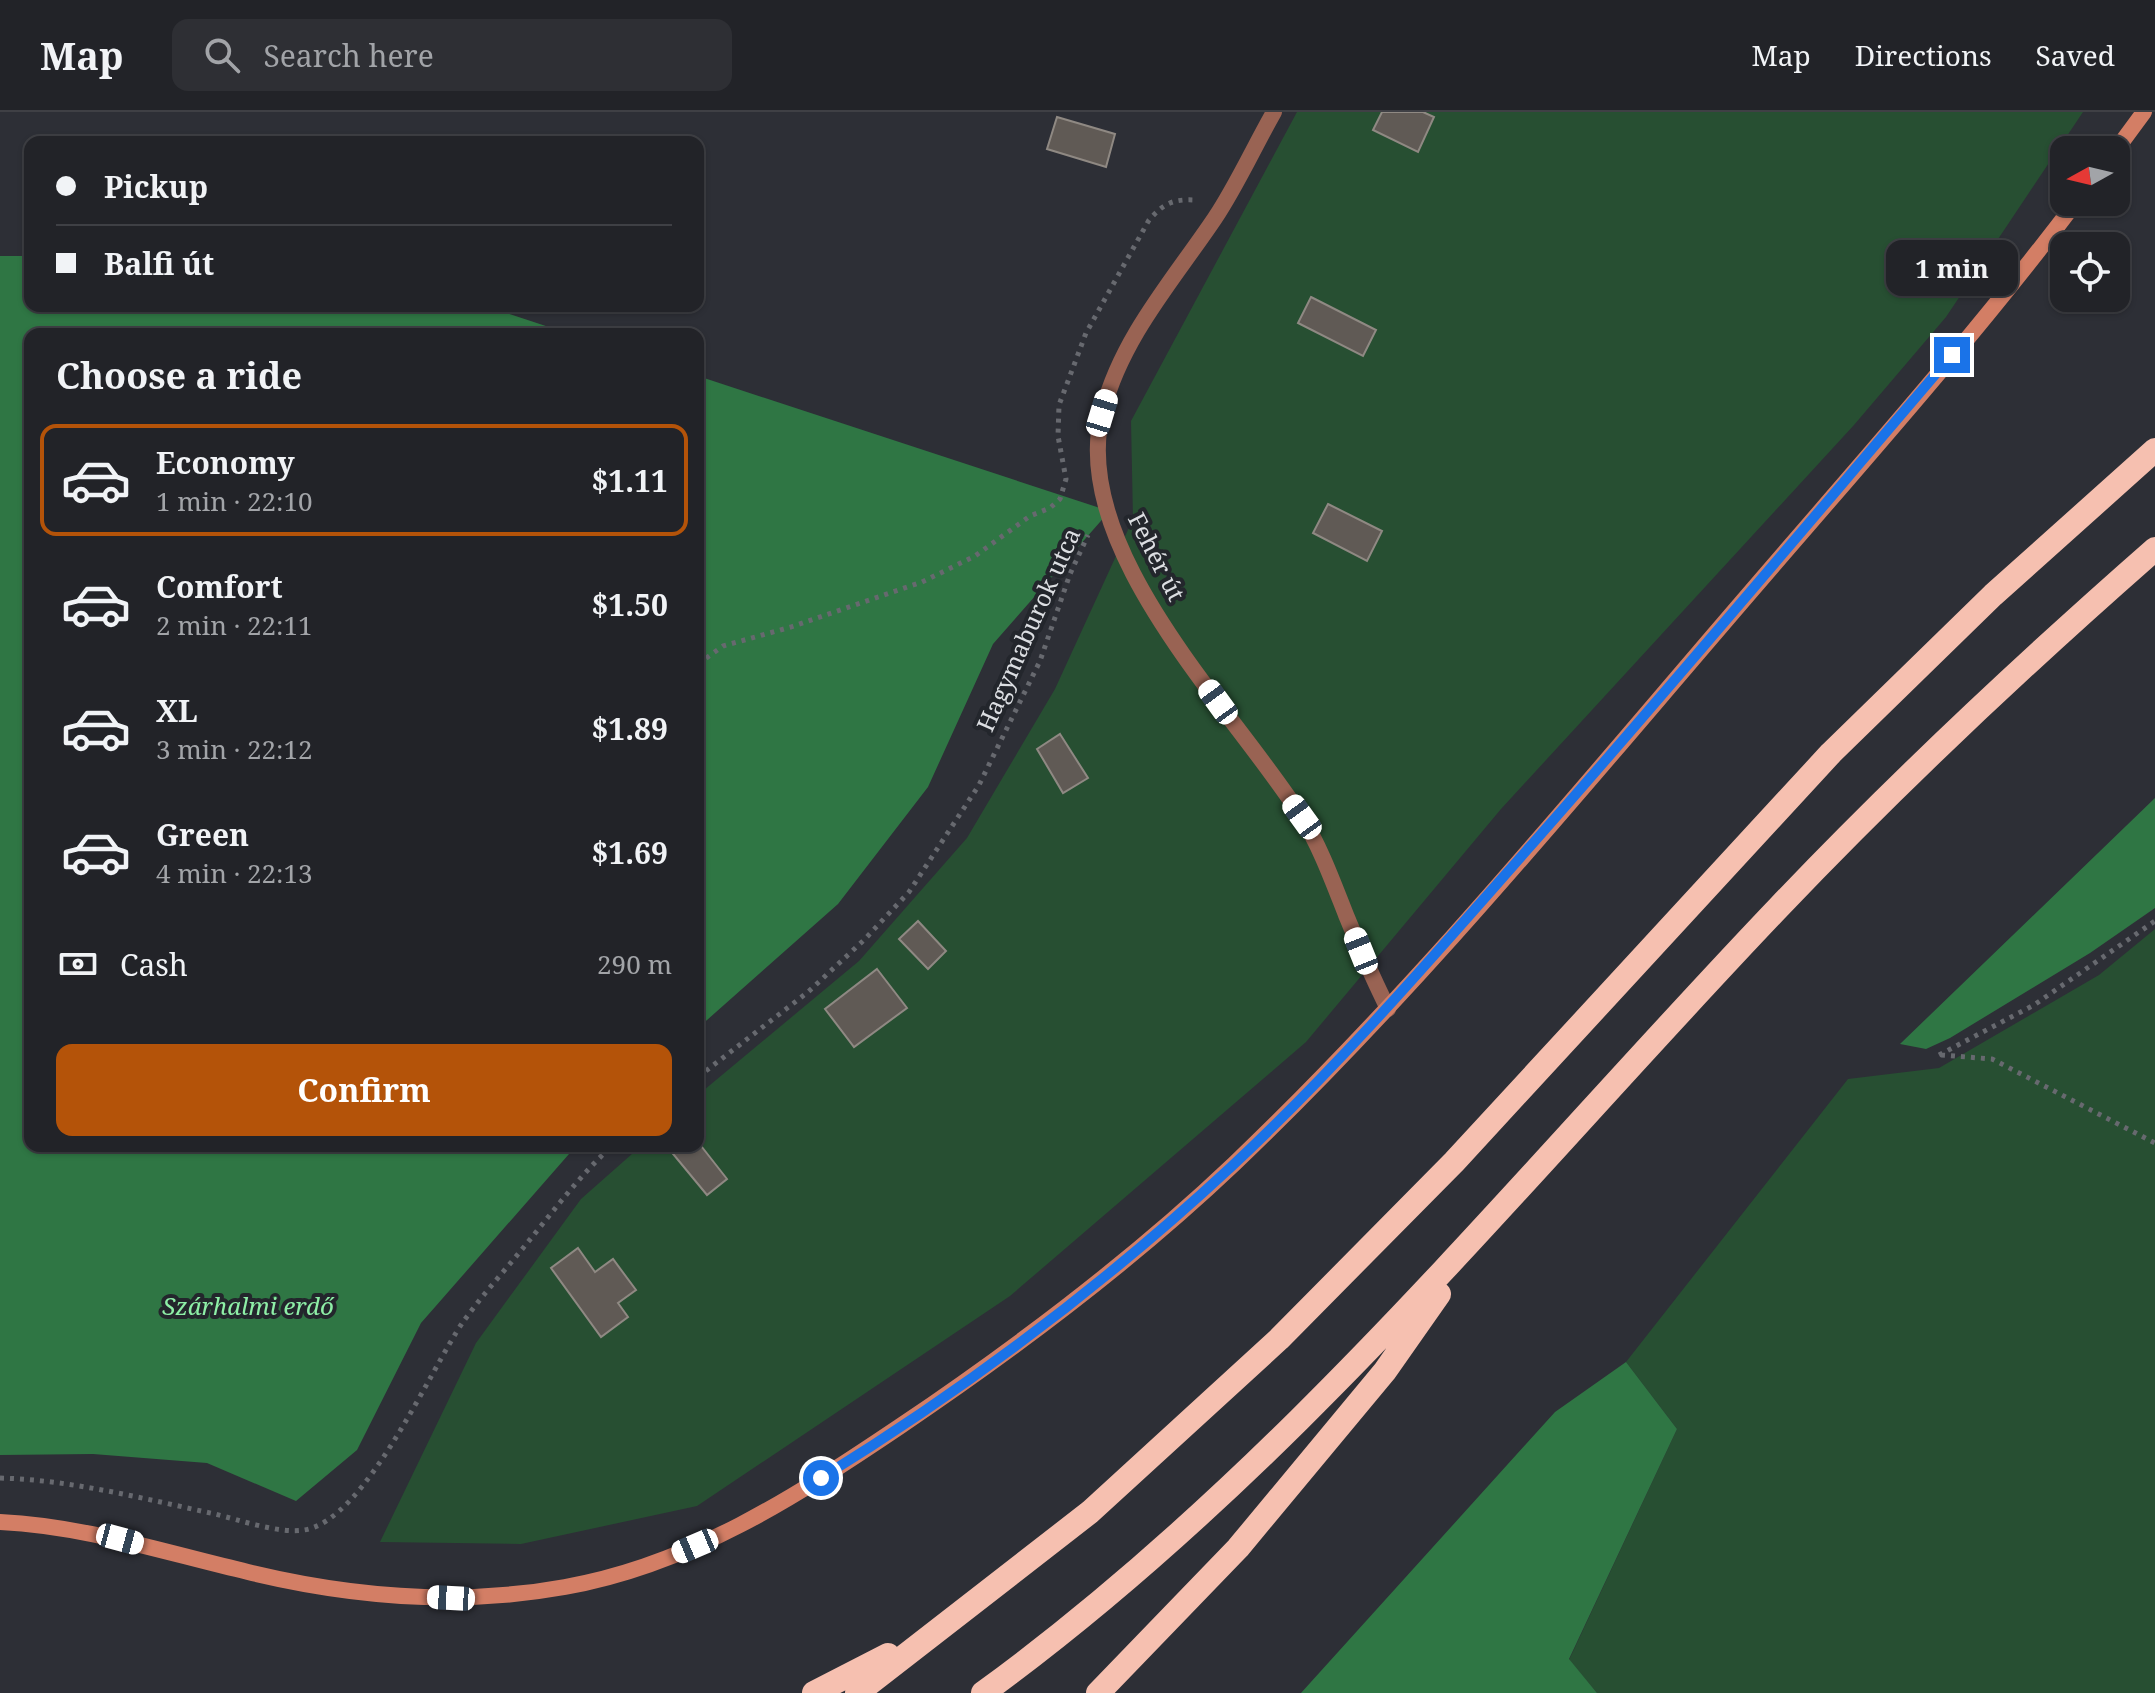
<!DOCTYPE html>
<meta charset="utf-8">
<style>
body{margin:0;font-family:"Noto Serif",serif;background:#2e2f34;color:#f1f3f6;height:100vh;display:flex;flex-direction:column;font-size:30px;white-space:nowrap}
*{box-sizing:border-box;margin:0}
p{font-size:26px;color:#a2a4a8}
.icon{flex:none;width:44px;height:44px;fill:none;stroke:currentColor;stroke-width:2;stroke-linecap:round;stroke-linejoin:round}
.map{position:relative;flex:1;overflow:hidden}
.panel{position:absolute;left:24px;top:216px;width:680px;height:824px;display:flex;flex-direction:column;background:#222328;border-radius:16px;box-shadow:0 2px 6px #0004,0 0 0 2px #3f4045}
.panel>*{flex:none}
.guide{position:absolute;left:24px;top:24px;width:680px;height:176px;border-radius:16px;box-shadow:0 2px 6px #0004,0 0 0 2px #3f4045;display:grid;align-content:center;height:176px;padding:0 32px;background:#222328}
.needle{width:52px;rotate:262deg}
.buttons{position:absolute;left:2050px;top:24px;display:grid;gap:16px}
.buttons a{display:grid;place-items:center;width:80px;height:80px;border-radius:16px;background:#222328;box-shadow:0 2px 6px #0004,0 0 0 2px #3f4045;font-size:40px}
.end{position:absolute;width:36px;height:36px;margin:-18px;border:10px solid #1a73e8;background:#fff;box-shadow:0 0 0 4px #fff}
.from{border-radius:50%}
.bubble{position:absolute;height:56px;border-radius:16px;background:#222328;box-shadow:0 2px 6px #0004,0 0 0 2px #3f4045;font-size:26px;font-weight:700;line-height:56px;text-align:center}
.car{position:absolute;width:24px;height:48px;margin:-24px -12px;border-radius:10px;box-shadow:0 0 6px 2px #0007;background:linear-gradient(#fff 24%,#345 0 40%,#fff 0 76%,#345 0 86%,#fff 0)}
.guide b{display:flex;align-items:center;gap:28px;height:76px;font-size:30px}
.guide b+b{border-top:2px solid #3f4045}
.guide i{width:20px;height:20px;background:#f1f3f6}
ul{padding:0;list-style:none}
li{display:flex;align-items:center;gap:24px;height:112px;margin:0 16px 12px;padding:0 16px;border:4px solid transparent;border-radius:16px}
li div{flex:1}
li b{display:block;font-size:30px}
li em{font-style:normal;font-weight:700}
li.active{border-color:#b45309}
li>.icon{width:72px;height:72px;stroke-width:1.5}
h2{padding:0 32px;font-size:36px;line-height:96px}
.pay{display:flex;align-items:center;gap:20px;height:88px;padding:0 32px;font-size:30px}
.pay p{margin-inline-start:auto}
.cta{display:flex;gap:16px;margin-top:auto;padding:16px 32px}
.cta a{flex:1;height:92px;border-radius:16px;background:#b45309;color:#fff;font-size:32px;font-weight:700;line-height:92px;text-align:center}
header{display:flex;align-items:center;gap:48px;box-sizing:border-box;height:112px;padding:0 40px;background:#222328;border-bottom:2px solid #3f4045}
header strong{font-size:38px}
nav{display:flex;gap:44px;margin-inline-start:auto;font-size:28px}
.search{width:560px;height:72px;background:#2e2f34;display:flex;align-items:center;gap:20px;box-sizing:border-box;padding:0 28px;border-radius:16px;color:#a2a4a8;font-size:30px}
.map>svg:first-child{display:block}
</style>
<header>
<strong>Map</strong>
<div class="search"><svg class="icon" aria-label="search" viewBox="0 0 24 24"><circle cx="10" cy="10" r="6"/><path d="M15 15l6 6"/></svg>Search here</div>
<nav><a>Map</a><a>Directions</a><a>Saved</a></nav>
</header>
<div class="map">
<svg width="2155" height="1581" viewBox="0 0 2155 1581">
<rect width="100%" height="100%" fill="#2d2f36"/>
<!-- green -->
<path fill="#274f32" d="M1297,0h786l-137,205 -92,108 -353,384 -195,233 -296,254 -313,210 -176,38 -141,-2 96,-199 105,-144 60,-53h57v-51l161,-134 108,-123 88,-149 78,-170 -2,-98z
M2155,817v764h-558l-28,-33 108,-231 -51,-67 222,-283 91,-11 160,-93z"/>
<!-- forest -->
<path fill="#2f7644" d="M0,144h30v50h455l85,28h-540v812h546l-155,177 -64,127 -61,51 -89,-38 -114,-9 -93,1z
M698,264l402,132 7,6 -114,130 -65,143 -90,117 -140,124z
M2155,686v110l-65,45 -140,85 -24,11 -26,-5z
M1626,1250l51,67 -108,230 28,34h-296l254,-281z"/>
<!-- building -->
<path fill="#605a55" stroke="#8f8983" stroke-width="2" d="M1382,0h41l11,5 -16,35 -45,-22z
M1057,5l58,17 -9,33 -59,-18z
M1311,185l65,33 -13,26 -65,-33z
M1328,392l54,27 -15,30 -54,-28z
M1060,622l28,44 -25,15 -26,-44z
M918,809l28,30 -18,18 -29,-30z
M877,857l30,39 -53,39 -29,-38z
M698,1030l29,37 -20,16 -38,-46 29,-3z
M578,1136l17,24 18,-13 23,31 -18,13 10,14 -27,20 -50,-69z"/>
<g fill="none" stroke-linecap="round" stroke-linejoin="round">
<!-- path -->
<path stroke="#67696f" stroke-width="5" stroke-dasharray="4 6" stroke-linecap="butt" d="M698,552l25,-18 68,-19 131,-45 53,-26 55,-40 20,-8 10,-9 6,-20 -8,-43 1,-31 27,-72 63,-113c15,-17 24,-21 46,-20
M1939,943l95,-50 121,-84
M1941,943l51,4 163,84
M698,965l110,-85 56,-52 45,-48 70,-107 61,-124 30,-87 18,-39
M0,1366c72,2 145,21 215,36 24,6 65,20 89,16 61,-9 126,-160 159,-208 20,-28 44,-54 65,-80 27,-33 53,-68 84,-96"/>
<!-- street -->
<path stroke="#996353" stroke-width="16" d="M1274,0c-20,35 -37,73 -59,106 -41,61 -93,119 -112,192 -37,137 130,299 198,406 19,30 32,66 45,99 13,32 27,63 42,94"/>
<!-- secondary -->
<path stroke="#d37e65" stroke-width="16" d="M2116,38l28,-38
M0,1410c85,4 166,31 248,50 103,25 212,34 317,15 125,-22 230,-90 334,-160 117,-79 232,-165 335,-263 173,-165 327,-351 483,-533 121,-142 247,-281 359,-429"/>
<!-- highway -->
<path stroke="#f6c0b0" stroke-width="24" d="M814,1581l74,-38
M857,1581l233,-181 189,-173 175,-177 377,-409 162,-158 162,-145
M983,1581c304,-221 538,-516 796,-786 120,-126 246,-244 376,-358
M1098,1581l140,-145 147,-177 54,-77"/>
</g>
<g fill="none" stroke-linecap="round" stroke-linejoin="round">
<!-- route -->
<path stroke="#1a73e8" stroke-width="10" d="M821,1366c146,-90 284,-194 410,-311 106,-99 201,-209 296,-317 144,-163 284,-330 425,-495"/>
</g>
<g text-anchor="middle" stroke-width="8" stroke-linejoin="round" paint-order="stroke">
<!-- street labels -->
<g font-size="24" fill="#dcdee2" stroke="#23262c">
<text transform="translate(1156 445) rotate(63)" y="8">Fehér út</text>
<text transform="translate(1029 518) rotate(-66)" y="8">Hagymaburok utca</text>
</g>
<!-- park labels -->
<g font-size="24" font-style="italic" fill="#8eefa7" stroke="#23262c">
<text x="248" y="1203">Szárhalmi erdő</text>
</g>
</g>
</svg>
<div class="buttons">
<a><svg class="needle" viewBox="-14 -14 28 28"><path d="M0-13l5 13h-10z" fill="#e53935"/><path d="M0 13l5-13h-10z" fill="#a2a4a8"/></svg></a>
<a><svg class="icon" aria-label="locate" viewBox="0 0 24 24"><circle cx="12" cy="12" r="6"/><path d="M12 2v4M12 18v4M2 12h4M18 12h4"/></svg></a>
</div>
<i class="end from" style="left:821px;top:1366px"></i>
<i class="end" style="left:1952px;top:243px"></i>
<div class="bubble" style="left:1886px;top:128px;width:132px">1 min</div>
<i class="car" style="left:1102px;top:301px;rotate:17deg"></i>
<i class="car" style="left:1218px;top:590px;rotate:324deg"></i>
<i class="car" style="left:1302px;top:705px;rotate:324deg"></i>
<i class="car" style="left:1361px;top:839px;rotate:338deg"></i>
<i class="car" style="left:120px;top:1427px;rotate:105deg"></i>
<i class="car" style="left:695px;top:1434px;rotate:247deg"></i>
<i class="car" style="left:451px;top:1486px;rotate:273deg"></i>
<div class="guide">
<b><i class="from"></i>Pickup</b>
<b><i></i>Balfi út</b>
</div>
<section class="panel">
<h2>Choose a ride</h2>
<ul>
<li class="active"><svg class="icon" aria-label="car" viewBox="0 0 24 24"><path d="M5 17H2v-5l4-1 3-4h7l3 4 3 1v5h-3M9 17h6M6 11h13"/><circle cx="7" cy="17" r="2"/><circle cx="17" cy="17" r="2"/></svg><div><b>Economy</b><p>1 min · 22:10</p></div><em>$1.11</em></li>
<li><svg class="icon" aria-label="car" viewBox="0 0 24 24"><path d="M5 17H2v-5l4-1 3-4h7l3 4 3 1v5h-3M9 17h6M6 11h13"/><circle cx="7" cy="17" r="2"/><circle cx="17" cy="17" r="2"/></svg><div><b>Comfort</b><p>2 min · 22:11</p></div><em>$1.50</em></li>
<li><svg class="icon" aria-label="car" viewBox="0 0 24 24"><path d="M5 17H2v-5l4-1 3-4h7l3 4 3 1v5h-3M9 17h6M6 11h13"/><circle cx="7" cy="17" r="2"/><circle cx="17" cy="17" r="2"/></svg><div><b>XL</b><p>3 min · 22:12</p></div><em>$1.89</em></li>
<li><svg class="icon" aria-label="car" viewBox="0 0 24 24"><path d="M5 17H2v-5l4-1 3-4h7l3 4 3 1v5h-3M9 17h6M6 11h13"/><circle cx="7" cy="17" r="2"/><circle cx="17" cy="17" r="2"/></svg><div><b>Green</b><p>4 min · 22:13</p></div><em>$1.69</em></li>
</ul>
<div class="pay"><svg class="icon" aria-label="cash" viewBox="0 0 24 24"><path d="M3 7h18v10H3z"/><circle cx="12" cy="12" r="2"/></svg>Cash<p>290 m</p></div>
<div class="cta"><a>Confirm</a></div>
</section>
</div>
